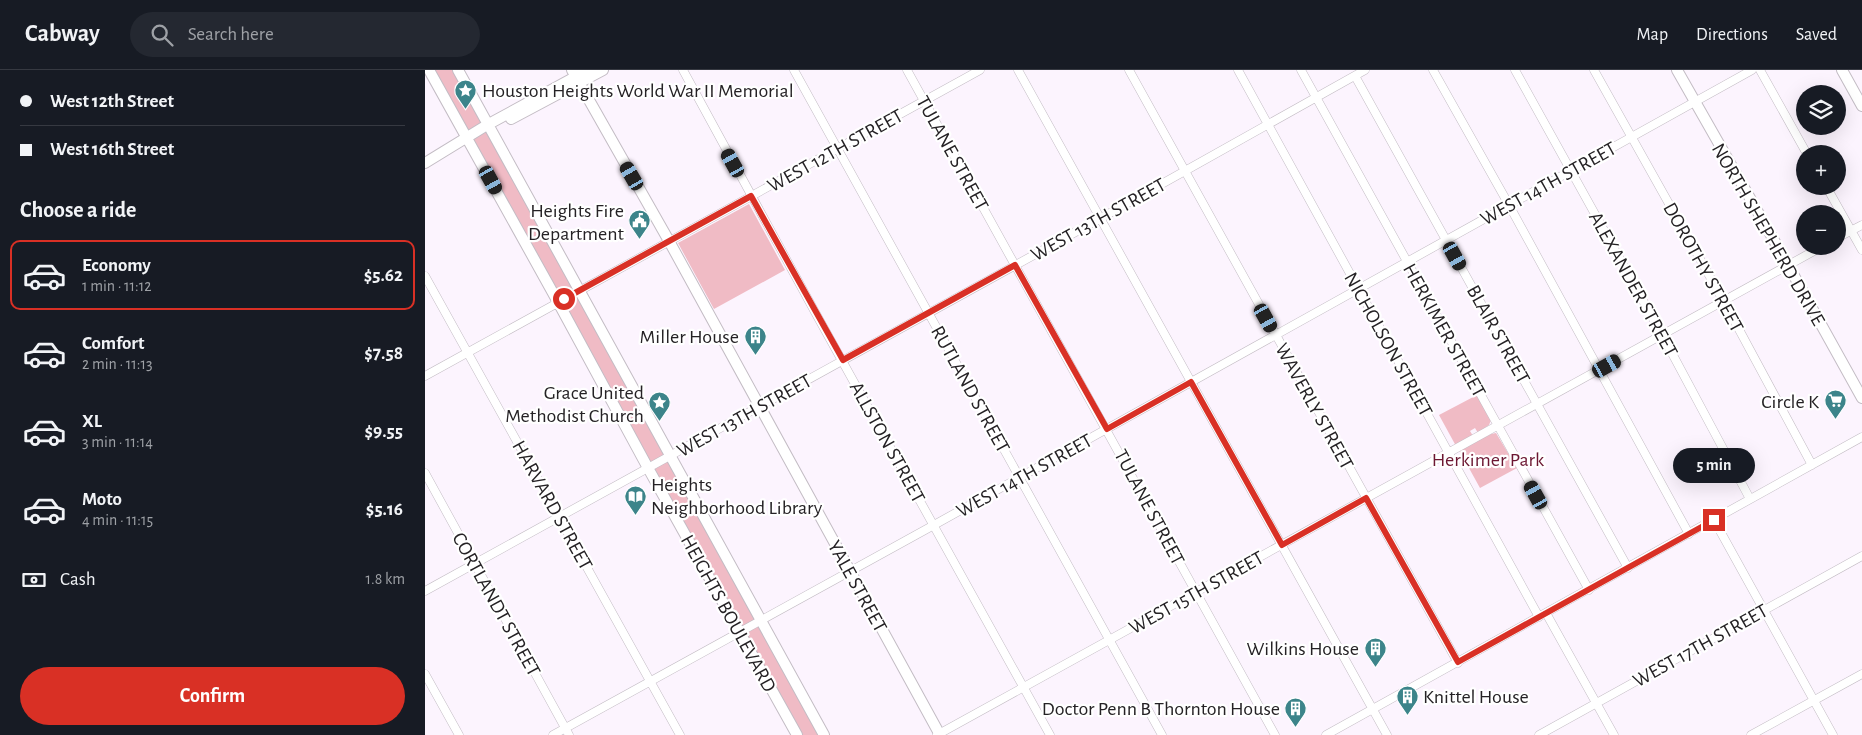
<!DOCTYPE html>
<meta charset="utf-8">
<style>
body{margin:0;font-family:"Alegreya Sans",sans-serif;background:#242831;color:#f1f3f6;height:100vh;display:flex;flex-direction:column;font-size:19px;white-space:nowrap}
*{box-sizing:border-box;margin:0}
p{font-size:16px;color:#9ea1a6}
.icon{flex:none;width:28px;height:28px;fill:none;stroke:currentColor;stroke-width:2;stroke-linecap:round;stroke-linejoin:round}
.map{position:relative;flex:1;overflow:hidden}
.sheet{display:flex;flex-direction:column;background:#171b24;width:425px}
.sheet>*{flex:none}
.banner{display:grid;align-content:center;height:110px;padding:0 20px;background:#171b24}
.controls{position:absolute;left:1371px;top:15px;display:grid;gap:10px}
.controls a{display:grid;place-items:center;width:50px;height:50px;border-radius:50%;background:#171b24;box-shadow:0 5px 20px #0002;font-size:25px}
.end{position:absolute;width:22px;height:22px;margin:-11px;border:6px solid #d93025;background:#fff;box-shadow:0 0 0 2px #fff}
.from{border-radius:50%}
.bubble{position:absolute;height:35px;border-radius:18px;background:#171b24;box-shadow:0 5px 20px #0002;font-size:16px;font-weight:600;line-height:35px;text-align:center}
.car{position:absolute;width:15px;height:30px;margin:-15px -8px;border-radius:6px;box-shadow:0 0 4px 1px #0007;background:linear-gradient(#222 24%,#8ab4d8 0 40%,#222 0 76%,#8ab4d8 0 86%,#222 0)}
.banner b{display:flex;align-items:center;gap:18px;height:48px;font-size:19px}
.banner b+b{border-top:1px solid #363941}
.banner i{width:12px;height:12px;background:#f1f3f6}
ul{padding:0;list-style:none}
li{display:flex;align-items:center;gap:15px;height:70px;margin:0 10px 8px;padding:0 10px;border:2px solid transparent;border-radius:10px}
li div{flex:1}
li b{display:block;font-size:19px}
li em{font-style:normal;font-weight:600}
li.current{border-color:#d93025}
li>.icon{width:45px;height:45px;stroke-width:1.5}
h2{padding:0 20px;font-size:22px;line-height:60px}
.pay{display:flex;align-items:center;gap:12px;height:55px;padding:0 20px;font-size:19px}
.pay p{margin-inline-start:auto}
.action{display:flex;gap:10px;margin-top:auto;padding:10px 20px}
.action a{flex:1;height:58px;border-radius:30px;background:#d93025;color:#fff;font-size:20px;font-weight:600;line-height:58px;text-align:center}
header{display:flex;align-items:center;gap:30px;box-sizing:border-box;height:70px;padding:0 25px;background:#171b24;border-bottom:1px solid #363941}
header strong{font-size:24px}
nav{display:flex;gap:28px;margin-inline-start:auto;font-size:18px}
.search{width:350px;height:45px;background:#242831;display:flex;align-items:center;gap:12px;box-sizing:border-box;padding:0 18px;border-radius:28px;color:#9ea1a6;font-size:19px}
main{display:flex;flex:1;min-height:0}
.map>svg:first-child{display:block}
</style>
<header>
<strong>Cabway</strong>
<div class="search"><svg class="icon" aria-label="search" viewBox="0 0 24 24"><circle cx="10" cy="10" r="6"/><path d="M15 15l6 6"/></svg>Search here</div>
<nav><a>Map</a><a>Directions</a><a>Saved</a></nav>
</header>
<main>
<section class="sheet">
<div class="banner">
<b><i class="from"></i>West 12th Street</b>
<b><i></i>West 16th Street</b>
</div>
<h2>Choose a ride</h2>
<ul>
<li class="current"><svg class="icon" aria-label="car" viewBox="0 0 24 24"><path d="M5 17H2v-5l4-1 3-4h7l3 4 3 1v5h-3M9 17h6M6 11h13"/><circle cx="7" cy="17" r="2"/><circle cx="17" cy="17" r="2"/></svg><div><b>Economy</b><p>1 min · 11:12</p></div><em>$5.62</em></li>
<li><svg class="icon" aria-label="car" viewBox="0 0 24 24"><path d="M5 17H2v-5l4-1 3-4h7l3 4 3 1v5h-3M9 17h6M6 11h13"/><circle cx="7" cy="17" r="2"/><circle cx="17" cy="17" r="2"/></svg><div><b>Comfort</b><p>2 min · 11:13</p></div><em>$7.58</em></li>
<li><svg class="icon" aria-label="car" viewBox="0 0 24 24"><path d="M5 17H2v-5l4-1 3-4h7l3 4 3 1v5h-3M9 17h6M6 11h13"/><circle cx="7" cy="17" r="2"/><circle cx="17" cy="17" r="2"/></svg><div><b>XL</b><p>3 min · 11:14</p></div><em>$9.55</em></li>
<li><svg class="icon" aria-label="car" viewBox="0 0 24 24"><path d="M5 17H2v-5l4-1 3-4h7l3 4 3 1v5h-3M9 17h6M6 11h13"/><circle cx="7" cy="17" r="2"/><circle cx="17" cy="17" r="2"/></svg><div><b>Moto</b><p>4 min · 11:15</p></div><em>$5.16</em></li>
</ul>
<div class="pay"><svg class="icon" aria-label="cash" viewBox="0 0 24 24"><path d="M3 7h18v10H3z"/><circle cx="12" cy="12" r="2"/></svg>Cash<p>1.8 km</p></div>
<div class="action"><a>Confirm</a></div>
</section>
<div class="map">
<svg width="1437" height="665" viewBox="0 0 1437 665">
<rect width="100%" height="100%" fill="#fcf4fe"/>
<!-- green -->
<path fill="#f0bbc5" d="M8,0h19l368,665h-19l-151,-272 -90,-168z
M324,134l36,66 -71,39 -36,-66z
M1052,325l14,25 -2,5 -11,8 -3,-5 -5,3 3,5 -17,10 -17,-31z
M1071,363l21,35 -37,20 -21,-38 32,-16z"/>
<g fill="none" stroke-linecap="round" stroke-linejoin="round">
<defs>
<path id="minor" d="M258,0l132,242 235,423
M369,0l368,665
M482,0l368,665
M593,0l369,665
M704,0l329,593
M813,0l301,547
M876,0l288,520
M1008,0l76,135 180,329
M1090,0l151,272 84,157
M1169,0l134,239 84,156
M1335,0l47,84
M930,6l273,492
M1401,116l36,64
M1412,168l25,-13
M0,206l255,459
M0,306l555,-306
M0,403l144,262
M1289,450l119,215
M0,521l676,-373 264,-148
M1121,543l68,122
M0,604l34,61
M128,665l381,-210 818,-455
M512,665l886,-489
M901,665l536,-298
M1114,665l323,-179
M1326,665l111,-61"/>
<path id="major" d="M4,0l129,232 90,166 149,267
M33,0l366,665
M147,0l97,171 271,494
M1252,0l111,195 74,133
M1417,0l20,36
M86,49l92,-49
M0,93l62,-38 101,-55"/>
</defs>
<!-- minor casing -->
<use href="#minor" stroke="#c3bcc4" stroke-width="9"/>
<!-- major casing -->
<use href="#major" stroke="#c3bcc4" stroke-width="12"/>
<!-- minor -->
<use href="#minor" stroke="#fff" stroke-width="8"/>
<!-- major -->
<use href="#major" stroke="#fff" stroke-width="10"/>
</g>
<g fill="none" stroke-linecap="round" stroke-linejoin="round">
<!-- route -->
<path stroke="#d93025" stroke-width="6" d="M139,229l187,-103 92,164 172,-95 92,164 84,-47 91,163 84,-47 92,164 256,-142"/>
</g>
<!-- icons -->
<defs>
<symbol id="sight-pin" viewBox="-11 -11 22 30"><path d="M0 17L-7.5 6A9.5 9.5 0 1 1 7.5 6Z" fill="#3c848a" stroke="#fff"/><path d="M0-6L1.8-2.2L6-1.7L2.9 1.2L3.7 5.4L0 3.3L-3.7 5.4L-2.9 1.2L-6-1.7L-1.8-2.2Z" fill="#fff"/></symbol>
<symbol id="civic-pin" viewBox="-11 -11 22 30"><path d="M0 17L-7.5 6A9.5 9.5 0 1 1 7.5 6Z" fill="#3c848a" stroke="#fff"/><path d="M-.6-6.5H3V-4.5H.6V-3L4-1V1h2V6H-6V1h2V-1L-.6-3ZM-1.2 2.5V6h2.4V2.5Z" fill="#fff"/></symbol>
<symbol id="building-pin" viewBox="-11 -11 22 30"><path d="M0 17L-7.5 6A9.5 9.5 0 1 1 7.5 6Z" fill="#3c848a" stroke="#fff"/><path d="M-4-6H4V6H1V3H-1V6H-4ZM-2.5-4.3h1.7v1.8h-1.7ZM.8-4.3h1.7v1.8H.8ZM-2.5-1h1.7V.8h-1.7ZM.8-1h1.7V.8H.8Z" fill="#fff"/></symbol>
<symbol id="supermarket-pin" viewBox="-11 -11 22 30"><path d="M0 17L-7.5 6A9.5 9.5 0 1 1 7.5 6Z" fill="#3c848a" stroke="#fff"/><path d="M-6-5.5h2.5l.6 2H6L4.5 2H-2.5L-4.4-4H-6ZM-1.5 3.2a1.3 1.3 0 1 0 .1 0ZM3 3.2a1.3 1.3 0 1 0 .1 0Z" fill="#fff"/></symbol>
<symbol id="library-pin" viewBox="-11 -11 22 30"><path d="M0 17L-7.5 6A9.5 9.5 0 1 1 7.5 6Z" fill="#3c848a" stroke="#fff"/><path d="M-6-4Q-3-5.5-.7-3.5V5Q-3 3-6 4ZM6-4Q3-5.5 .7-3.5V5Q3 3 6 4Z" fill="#fff"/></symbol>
</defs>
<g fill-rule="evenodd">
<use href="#sight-pin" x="28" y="8" width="25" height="34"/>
<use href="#civic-pin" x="202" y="138" width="25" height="34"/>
<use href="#building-pin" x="318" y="254" width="25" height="34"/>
<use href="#supermarket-pin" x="1398" y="318" width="25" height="34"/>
<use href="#sight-pin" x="222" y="320" width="25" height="34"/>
<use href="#library-pin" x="198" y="414" width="25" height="34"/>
<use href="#building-pin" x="938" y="566" width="25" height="34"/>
<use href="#building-pin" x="970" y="614" width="25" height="34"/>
<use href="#building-pin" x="858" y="626" width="25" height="34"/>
</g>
<g text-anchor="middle" stroke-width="4.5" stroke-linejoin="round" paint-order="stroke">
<!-- poi labels -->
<g font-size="20" fill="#252225" stroke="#fff" text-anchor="end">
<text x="57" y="27" text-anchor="start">Houston Heights World War II Memorial</text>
<text x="199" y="147">Heights Fire<tspan x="199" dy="23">Department</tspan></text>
<text x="314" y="273">Miller House</text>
<text x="219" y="329">Grace United<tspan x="219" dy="23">Methodist Church</tspan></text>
<text x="1394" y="338">Circle K</text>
<text x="226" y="421" text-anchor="start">Heights<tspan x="226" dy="23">Neighborhood Library</tspan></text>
<text x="934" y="585">Wilkins House</text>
<text x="998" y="633" text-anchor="start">Knittel House</text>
<text x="855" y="645">Doctor Penn B Thornton House</text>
</g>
<!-- street labels -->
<g font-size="20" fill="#252225" stroke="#fff">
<text transform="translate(410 80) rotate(-29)" y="7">WEST 12TH STREET</text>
<text transform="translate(528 83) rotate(61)" y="7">TULANE STREET</text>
<text transform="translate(1123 113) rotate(-29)" y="7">WEST 14TH STREET</text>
<text transform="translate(673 149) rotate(-29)" y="7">WEST 13TH STREET</text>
<text transform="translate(1344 164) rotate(60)" y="7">NORTH SHEPHERD DRIVE</text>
<text transform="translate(1279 197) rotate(61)" y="7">DOROTHY STREET</text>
<text transform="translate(1209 214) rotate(61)" y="7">ALEXANDER STREET</text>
<text transform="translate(1020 260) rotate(61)" y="7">HERKIMER STREET</text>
<text transform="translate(1074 264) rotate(61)" y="7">BLAIR STREET</text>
<text transform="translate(964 274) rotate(61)" y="7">NICHOLSON STREET</text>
<text transform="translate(546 319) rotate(61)" y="7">RUTLAND STREET</text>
<text transform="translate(890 336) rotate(61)" y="7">WAVERLY STREET</text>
<text transform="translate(319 345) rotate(-29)" y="7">WEST 13TH STREET</text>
<text transform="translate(463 372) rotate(61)" y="7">ALLSTON STREET</text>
<text transform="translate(599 405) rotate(-29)" y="7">WEST 14TH STREET</text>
<text transform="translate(128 435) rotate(61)" y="7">HARVARD STREET</text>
<text transform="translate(725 437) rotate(62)" y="7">TULANE STREET</text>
<text transform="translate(433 516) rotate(61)" y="7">YALE STREET</text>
<text transform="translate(771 522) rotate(-29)" y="7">WEST 15TH STREET</text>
<text transform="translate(72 534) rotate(61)" y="7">CORTLANDT STREET</text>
<text transform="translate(304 543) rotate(61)" y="7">HEIGHTS BOULEVARD</text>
<text transform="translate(1275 575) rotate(-29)" y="7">WEST 17TH STREET</text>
</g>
<!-- park labels -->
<g font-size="20" fill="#6c1732" stroke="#fff">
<text x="1063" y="396">Herkimer Park</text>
</g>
</g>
</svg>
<div class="controls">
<a><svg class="icon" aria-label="layers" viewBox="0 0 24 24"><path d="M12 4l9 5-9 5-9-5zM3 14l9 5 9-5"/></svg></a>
<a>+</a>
<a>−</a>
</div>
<i class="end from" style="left:139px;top:229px"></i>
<i class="end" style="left:1289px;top:450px"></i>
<div class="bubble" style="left:1248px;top:378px;width:82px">5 min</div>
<i class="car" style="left:308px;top:93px;rotate:331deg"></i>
<i class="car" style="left:207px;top:106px;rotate:330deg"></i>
<i class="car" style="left:66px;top:110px;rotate:151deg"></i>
<i class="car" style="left:1030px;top:186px;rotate:151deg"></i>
<i class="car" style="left:841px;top:248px;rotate:151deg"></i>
<i class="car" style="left:1182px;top:296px;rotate:61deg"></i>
<i class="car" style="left:1111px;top:425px;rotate:331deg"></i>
</div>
</main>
